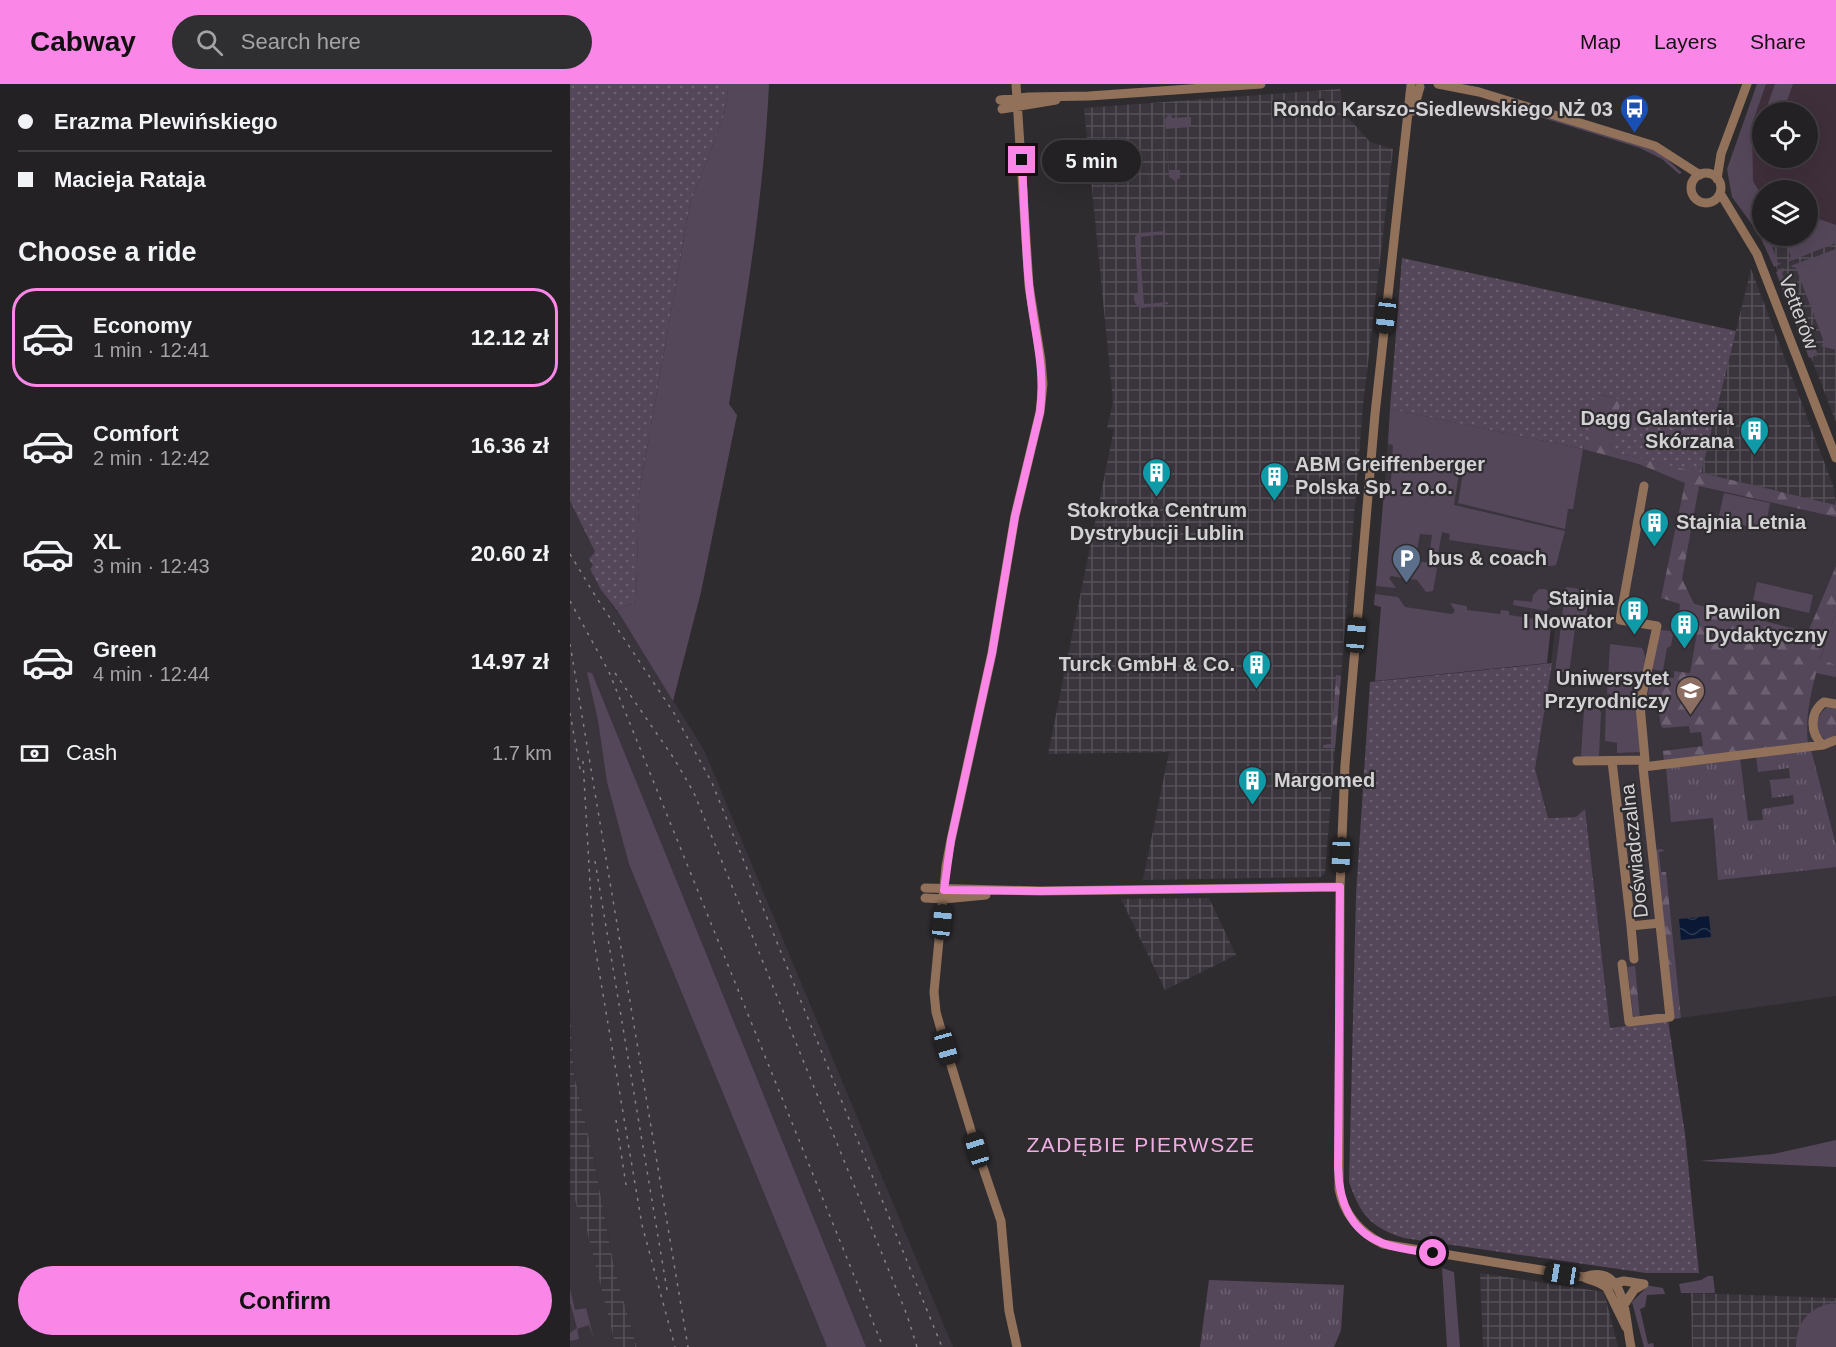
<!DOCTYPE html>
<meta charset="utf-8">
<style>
body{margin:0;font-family:Arial,sans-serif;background:#2f2e31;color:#f1f3f6;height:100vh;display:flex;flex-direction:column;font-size:22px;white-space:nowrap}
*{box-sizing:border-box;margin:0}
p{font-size:20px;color:#a3a3a6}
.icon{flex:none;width:33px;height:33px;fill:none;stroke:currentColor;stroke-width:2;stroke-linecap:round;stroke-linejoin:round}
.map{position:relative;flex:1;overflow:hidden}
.details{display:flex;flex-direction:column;background:#232124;width:570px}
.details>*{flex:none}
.top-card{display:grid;align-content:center;height:132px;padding:0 18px;background:#232124}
.buttons{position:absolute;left:1182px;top:18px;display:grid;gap:12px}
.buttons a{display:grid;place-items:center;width:66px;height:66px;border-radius:50%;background:#232124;box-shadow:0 6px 24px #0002,0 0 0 2px #403e41;font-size:30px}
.end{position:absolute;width:27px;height:27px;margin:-14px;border:8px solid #fa87e7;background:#111;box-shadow:0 0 0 3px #111}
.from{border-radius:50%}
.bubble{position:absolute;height:42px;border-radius:21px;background:#232124;box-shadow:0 6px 24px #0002,0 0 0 2px #403e41;font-size:20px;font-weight:600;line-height:42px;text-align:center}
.car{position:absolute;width:18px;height:36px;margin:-18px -9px;border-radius:8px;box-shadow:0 0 4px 2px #0007;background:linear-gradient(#222 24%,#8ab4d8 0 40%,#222 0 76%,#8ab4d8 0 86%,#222 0)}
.top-card b{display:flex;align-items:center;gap:21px;height:57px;font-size:22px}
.top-card b+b{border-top:2px solid #403e41}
.top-card i{width:15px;height:15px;background:#f1f3f6}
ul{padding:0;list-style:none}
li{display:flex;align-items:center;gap:18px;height:99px;margin:0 12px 9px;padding:0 6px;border:3px solid transparent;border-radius:24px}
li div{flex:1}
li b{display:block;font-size:22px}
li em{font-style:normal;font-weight:600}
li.selected{border-color:#fa87e7}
li>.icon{width:54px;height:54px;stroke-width:1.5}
h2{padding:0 18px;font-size:27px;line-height:72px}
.pay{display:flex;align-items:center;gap:15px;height:66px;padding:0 18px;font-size:22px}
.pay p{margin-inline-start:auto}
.action{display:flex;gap:12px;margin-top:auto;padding:12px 18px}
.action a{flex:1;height:69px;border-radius:36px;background:#fa87e7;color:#111;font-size:24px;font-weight:600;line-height:69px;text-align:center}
header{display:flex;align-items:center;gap:36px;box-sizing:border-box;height:84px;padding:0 30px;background:#fa87e7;color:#111}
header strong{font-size:28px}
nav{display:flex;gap:33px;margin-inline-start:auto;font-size:21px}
.search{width:420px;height:54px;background:#2f2e31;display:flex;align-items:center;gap:15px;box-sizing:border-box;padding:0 21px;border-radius:33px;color:#a3a3a6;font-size:22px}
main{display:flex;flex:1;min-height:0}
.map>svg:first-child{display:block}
</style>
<header>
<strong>Cabway</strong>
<div class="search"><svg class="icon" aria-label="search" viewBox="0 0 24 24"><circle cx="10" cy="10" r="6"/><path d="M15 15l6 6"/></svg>Search here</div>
<nav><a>Map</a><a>Layers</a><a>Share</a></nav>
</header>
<main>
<section class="details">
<div class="top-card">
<b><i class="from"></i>Erazma Plewińskiego</b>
<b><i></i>Macieja Rataja</b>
</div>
<h2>Choose a ride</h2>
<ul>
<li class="selected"><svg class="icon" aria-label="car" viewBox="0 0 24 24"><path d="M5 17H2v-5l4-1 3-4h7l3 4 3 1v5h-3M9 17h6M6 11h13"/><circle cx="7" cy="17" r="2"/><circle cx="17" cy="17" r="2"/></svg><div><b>Economy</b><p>1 min · 12:41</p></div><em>12.12 zł</em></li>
<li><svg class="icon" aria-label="car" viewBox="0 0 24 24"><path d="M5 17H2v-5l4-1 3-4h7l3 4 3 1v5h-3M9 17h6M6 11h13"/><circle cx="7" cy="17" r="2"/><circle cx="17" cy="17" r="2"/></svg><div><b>Comfort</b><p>2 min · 12:42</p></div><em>16.36 zł</em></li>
<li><svg class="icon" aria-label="car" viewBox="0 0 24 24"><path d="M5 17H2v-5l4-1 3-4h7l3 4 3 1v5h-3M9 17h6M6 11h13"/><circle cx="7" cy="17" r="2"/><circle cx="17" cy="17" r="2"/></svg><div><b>XL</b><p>3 min · 12:43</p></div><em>20.60 zł</em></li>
<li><svg class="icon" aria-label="car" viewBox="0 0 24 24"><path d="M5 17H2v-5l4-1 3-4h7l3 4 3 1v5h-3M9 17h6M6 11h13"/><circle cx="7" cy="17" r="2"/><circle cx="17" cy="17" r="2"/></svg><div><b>Green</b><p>4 min · 12:44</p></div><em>14.97 zł</em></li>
</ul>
<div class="pay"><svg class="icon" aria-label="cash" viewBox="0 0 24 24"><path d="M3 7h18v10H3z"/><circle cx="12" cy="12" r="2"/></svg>Cash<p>1.7 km</p></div>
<div class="action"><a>Confirm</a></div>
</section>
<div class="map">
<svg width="1266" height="1263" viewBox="0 0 1266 1263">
<defs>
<pattern id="industrial-grid" width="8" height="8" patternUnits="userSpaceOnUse" patternTransform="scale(1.5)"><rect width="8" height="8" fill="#3a343d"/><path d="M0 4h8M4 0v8" fill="none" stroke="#565058"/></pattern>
<pattern id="forest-firs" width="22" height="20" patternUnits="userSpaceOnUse" patternTransform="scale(1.5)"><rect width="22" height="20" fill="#55475a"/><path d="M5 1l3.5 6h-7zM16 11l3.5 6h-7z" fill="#6d6071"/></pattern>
<pattern id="park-tufts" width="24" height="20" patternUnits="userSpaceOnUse" patternTransform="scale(1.5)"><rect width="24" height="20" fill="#55475a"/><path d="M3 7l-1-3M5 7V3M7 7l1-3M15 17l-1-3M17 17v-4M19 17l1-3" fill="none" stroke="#6d6071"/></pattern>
<pattern id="garden-dots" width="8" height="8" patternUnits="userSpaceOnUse" patternTransform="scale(1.5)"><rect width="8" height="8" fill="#55475a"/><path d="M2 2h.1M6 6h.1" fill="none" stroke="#6d6071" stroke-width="1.8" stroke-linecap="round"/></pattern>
<pattern id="water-waves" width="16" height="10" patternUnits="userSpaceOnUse" patternTransform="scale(1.5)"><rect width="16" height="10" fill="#0a1835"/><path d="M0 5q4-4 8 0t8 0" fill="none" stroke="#2d3951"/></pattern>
</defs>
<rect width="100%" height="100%" fill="#2f2c30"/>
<!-- commercial -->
<path fill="#3f2f3b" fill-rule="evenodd" d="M1190,0h76v145l-28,-10v-29h-46v12l-12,-4 -2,-74zM1192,28h46v46h-46z"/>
<!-- industrial -->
<path fill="url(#industrial-grid)" d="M770,5l4,24 26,29 23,7 -30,257 -38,467 -4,4 -178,3 26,-128 -121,2 66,-325 -7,-1 6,-26 -29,-294z
M1266,145v193l-72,-186h44z
M1181,185l83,219 2,17 -135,-32z
M639,814l27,57 -71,35 -44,-91z
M0,925l4,65 20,86 21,111 22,76h-67z
M910,1189l124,19 14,55h-135z
M1121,1209l145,5v49h-144z"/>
<!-- built -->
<path fill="#3a343d" d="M820,325l193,40 27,2 226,54v491l-226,32 -25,-218 -9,7 -28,1 -13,-49 16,-106 4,-36 -181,-22 8,-76z
M0,417l25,51 -2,13 -3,4 11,21 16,20 87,140 249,597h-316l-22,-76 -21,-111 -20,-86 -4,-65z
M4,1112l7,27h4l31,124h-46v-150z"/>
<!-- grass -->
<path fill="#55475a" d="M159,0h40c-5,107 -22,214 -40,320l8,11 -36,177 -28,109 -56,-91 19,-9 3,-107 47,-267 4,-23 34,-89z
M1187,0h9l-14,40 1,57 9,15v40h6l10,27h4l-8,4 -15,-33 -27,-37 -5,-28z
M1205,0h18l-10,28h-18z
M930,18l151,47 13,7 18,17 -3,1 -17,-15 -22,-11 -145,-45z
M601,30l1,4 19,-1v10l-25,2 3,41h11v8l-5,3 -6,-4 -4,-57 2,-4z
M1238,131l28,10v18l-48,19 3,-5 -8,-21h25z
M595,147l1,3 -27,3 5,67 24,-2v2l-27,4c-7,-3 -7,-7 -7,-14l4,-2 -3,-55 3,-4z
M1266,165v101l-15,-4 3,-4 -28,-74 -6,-2z
M1213,184l2,2 -3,3 28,74 5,1 3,7 -9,3 -33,-86z
M820,325l193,40 -10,60h-5l-3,20 -107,-26 7,-43h-4l-7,45 111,26 -9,34c-8,3 -17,-1 -18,-11l-6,-1v-1l-83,-12 1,-6 -8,-2 -4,23 -3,2h-6l3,-22 -12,-1 -4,21 -3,-2 -1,-6 -5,-1 -1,10 4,4 25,4 2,5 -4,22 -7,1 -9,-12 -26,-4 -2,2 7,10 -20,-2 9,-106 6,1 2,-36 -5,-1z
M1154,409l46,10 -5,27 -47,-10z
M1187,498l56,13 -4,18 -56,-13z
M996,503l23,3 -3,30 -24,-3z
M969,505h6l6,5 1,11 -6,6 -33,-6 1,-5 18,2 1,-7z
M805,510l23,3 7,10 47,7 3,-3 -5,-8 17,3v4l33,4 1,-4 8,1v4l34,5 3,-4 -1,6 4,1 1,-6h2l-5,46 -172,18 6,-74 -7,-2z
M1266,528v53l-16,-5z
M992,535l14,2 -7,52 -14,-2z
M1092,546l8,1 3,4 -2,11 -4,2 -4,22 -2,1 -9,-2 7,-36z
M1040,560l32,4c5,8 2,14 1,22 -11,5 -12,12 -5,21l-1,8 -30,-5z
M17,588l5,1 274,674h-39l-1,-3 -197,-480 -22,-82 -9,-62z
M1036,613l31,4 3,51 -23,1v-10l-12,-2z
M1016,624l13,1 2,3 -2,44 -16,2 -2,-3 3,-45z
M1266,1056v27l-137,-6 74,-7z
M872,1184l12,4 6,75h-13z
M1138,1192h5l2,17h-34l-2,-9 22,-4z
M1075,1201l18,3 2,6 -18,1 -2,12 -5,2 8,35 5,-1 1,4h-10l-12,-45 13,-13z
M0,1205l5,21 11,-2 8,31 -5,-14 -12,4 2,10 -9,2v-8l7,-5 -7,-26z
M1262,1219l4,1v43h-40c0,-24 12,-39 36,-44z"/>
<!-- forest -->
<path fill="url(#forest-firs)" d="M1027,310l21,5 2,7 -10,45 226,54v12l-137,-31 -17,93 12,25 114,28 28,-66v46l-16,47 16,6v12l-20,-4c-6,24 -11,46 -8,71l-144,18 -1,-11 40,-5 -2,-14 -11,1 -1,-7 -26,2 -2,-2 -3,-19h-12l5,-32 23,3v-7l16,2 8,-46 -20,-3 2,-20 -19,-6 24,-115 -46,-19 -56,-15z
M766,591l5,1 -6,72h-12v-3l8,-1z
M1259,622l7,1v27l-4,4 -7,1c-13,-9 -9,-25 4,-33z
M1092,765l2,2 -5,1 2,20h5l15,146 -8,1 -18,-169z
M1065,882l5,53 -5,-1 -2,-4 -6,-47z"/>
<!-- park -->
<path fill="url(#park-tufts)" d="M1241,666l25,95v22l-118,13 -5,-62 -42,4 -5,-55 74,-9 8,63 15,-1 -1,-11 32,-5 -1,-9 -21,3 -2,-18 20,-2 -1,-10 -31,4 -2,-16z
M639,1196l135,5 -3,45 -7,17h-134z"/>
<!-- garden -->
<path fill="url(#garden-dots)" d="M0,0h159l-5,31 -34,89 -51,290 -3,107 -19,9 -16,-20 -11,-21 3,-4 -4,-6 6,-7 -25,-51z
M832,174l334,73 -35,142 -91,-22 10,-45 -2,-7 -20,-5 -15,55 -193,-40z
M982,579l-17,106 13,49 28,-1 9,-8 25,219 58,-8 17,114 14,139h-53l-242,-35c-33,-10 -44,-24 -55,-56l7,-287 14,-213z"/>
<!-- water -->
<path fill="url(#water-waves)" d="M1139,832l2,21 -30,3 -2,-21z"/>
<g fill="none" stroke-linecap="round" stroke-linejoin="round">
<!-- minor -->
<path stroke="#92715a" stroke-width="9" d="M446,0l13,202 12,74 2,24 -3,28 -25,104 -23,137 -41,187 -5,26 -12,126 2,20 15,53 26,85 24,71 8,90 8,36
M868,0l41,8 176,54 45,29
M841,1l-36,329 -30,351 -5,122 -1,302c5,25 20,43 44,55l201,33c7,4 17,5 23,11l19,39
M430,16l29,-3 60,-1 172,-12
M432,25l54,-9
M843,27l7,-24
M1121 104a15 15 0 1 1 30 0a15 15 0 1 1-30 0Z
M1147,95l4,-25 26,-70
M1150,109l37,61 79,204
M1253,661c-13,-11 -14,-32 1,-43l12,2
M1007,677l68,-1
M1042,677l19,165 29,-3
M1073,683l2,-7 -5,-55 17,-79 -37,-6 24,-134
M355,804l115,3 300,-4
M355,814l19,1 42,-4
M1061,842l3,33
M1052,880l7,58 41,-5 -27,-250 180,-22 13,-5
M1014,1193c43,-15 41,44 47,70
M1041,1200l13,-3 20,3
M1054,1221l10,-15 10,-6"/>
<!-- rail -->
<path stroke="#848285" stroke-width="1.5" stroke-dasharray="3 6" stroke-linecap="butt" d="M0,470l26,43 78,116 38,70 230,564
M0,517l39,71 274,675
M0,560l118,703
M45,589l60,87 19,33 213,522 10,32
M0,629l10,56
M13,677l10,174 49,290 33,122
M25,777l72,429
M46,1036l10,65"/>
</g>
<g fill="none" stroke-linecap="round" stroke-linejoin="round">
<!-- route -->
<path stroke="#fa87e7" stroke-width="8" d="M452,76c2,42 3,83 7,124 4,45 17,81 11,128l-25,104 -23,137 -41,187 -7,50 96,1 300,-4 -2,281c1,32 12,63 44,75 16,6 34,8 51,10"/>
</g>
<!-- icons -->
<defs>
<symbol id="bus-pin" viewBox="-11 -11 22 30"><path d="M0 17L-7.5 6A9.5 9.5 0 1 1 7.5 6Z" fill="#1a4fb4" stroke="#2f2c30"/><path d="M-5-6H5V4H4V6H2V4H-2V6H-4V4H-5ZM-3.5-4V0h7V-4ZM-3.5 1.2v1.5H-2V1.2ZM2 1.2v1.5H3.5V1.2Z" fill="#fff"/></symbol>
<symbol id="building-pin" viewBox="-11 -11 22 30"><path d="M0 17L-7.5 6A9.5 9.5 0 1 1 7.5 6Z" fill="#0f9aa8" stroke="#2f2c30"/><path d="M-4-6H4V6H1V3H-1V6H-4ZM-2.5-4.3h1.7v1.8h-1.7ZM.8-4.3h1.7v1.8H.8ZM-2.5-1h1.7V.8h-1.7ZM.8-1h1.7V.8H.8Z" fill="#fff"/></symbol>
<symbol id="parking-pin" viewBox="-11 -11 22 30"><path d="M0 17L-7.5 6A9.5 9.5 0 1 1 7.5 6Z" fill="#5c6f8a" stroke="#2f2c30"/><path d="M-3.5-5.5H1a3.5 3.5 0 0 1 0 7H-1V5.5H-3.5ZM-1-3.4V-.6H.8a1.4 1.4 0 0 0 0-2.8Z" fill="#fff"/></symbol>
<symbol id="university-pin" viewBox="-11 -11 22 30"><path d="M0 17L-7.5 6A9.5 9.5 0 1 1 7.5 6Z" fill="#8d6e63" stroke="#2f2c30"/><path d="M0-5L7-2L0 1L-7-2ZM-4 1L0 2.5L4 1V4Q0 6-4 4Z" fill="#fff"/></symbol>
</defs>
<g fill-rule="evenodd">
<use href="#bus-pin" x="1048" y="8" width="33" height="45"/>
<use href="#building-pin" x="1168" y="330" width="33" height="45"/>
<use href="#building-pin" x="570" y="372" width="33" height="45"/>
<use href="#building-pin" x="688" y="376" width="33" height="45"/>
<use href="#building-pin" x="1068" y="422" width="33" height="45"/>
<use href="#parking-pin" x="820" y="458" width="33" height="45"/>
<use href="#building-pin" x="1048" y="510" width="33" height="45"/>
<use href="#building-pin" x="1098" y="524" width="33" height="45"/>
<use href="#building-pin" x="670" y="564" width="33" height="45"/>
<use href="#university-pin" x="1104" y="590" width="33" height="45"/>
<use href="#building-pin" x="666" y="680" width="33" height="45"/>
</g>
<g text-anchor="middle" stroke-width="4.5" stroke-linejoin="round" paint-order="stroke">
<!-- poi labels -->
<g font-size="20" font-weight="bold" fill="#d2d1d3" stroke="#2f2c30" text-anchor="end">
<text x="1043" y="32">Rondo Karszo-Siedlewskiego NŻ 03</text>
<text x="1164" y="341">Dagg Galanteria<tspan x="1164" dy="23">Skórzana</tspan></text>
<text x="725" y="387" text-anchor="start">ABM Greiffenberger<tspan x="725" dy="23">Polska Sp. z o.o.</tspan></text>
<text x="587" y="433" text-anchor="middle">Stokrotka Centrum<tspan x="587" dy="23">Dystrybucji Lublin</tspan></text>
<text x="1106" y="445" text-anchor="start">Stajnia Letnia</text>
<text x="858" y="481" text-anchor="start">bus &amp; coach</text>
<text x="1044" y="521">Stajnia<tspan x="1044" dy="23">I Nowator</tspan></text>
<text x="1135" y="535" text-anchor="start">Pawilon<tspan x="1135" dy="23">Dydaktyczny</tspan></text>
<text x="665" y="587">Turck GmbH &amp; Co.</text>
<text x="1099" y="601">Uniwersytet<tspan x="1099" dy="23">Przyrodniczy</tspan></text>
<text x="704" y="703" text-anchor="start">Margomed</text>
</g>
<!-- street labels -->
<g font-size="20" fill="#d2d1d3" stroke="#2f2c30">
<text transform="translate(1229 228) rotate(69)" y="7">Vetterów</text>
<text transform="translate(1064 767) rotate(-96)" y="7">Doświadczalna</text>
</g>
<!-- neighbourhood labels -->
<g font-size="21" letter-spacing="1.5" fill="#eeaee1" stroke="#2f2c30">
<text x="571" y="1068">ZADĘBIE PIERWSZE</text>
</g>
</g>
</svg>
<div class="buttons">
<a><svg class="icon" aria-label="locate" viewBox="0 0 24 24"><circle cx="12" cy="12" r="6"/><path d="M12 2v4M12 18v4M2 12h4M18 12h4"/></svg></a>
<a><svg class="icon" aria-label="layers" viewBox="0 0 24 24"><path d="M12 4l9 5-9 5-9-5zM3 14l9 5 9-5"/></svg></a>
</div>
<i class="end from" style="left:863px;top:1169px"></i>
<i class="end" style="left:452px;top:76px"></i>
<div class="bubble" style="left:472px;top:56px;width:99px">5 min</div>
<i class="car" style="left:816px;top:232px;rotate:187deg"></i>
<i class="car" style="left:786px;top:551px;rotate:5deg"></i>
<i class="car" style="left:771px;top:771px;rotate:182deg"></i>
<i class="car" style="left:372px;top:838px;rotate:6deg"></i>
<i class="car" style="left:376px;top:963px;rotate:164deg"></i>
<i class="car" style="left:407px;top:1066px;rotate:343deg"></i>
<i class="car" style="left:992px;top:1190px;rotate:279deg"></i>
</div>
</main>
